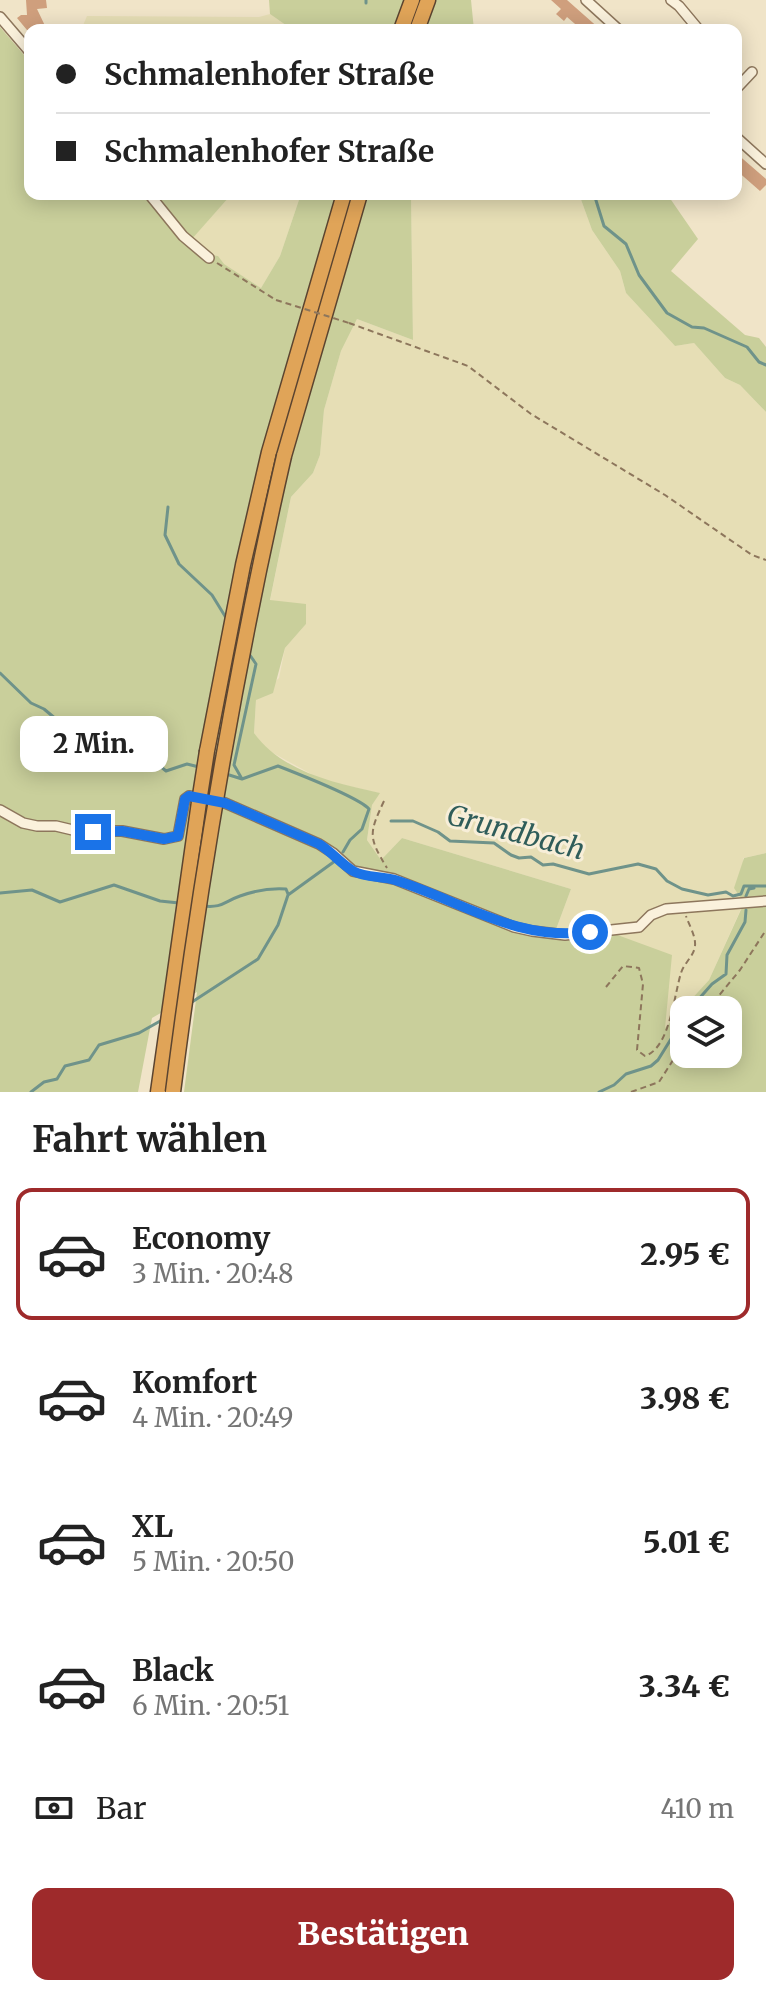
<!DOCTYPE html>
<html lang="de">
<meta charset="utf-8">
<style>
body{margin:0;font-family:Merriweather,serif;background:#f2f2f2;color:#222;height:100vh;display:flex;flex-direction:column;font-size:30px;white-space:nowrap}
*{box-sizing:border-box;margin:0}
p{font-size:26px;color:#767676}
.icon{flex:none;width:44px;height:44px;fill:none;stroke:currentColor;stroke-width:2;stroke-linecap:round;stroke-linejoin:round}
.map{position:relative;height:1092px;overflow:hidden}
.drawer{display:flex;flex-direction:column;background:#fff;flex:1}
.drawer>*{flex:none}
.hud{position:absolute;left:24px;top:24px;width:718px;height:176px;border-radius:16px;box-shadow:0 4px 20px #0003;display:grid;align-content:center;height:176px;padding:0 32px;background:#fff}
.tools{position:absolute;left:670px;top:996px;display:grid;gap:16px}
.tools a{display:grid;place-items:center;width:72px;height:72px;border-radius:16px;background:#fff;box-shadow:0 4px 20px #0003;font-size:40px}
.end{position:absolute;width:36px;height:36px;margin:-18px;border:10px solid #1a73e8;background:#fff;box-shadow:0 0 0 4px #fff}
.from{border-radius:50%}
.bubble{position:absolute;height:56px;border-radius:16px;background:#fff;box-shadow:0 4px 20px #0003;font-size:26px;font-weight:800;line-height:56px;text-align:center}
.hud b{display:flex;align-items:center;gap:28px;height:76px;font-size:30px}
.hud b+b{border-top:2px solid #e0e0e0}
.hud i{width:20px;height:20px;background:#222}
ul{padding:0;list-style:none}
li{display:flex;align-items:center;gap:24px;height:132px;margin:0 16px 12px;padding:0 16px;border:4px solid transparent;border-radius:16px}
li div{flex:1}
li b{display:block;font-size:30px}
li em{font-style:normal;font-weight:800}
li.selected{border-color:#9e2a2b}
li>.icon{width:72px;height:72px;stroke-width:1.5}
h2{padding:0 32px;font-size:36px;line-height:96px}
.pay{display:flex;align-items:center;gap:20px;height:88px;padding:0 32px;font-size:30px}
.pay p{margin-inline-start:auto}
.action{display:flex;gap:16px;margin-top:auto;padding:16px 32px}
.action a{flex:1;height:92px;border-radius:16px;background:#9e2a2b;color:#fff;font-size:32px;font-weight:800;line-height:92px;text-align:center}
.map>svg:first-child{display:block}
</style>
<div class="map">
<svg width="766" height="1092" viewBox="0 0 766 1092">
<rect width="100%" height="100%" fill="#f0e4c8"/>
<!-- farmland -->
<path fill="#e6deb5" d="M270,14l20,14 10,2h-219l6,-14 172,1z
M228,194h73l-21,62 -19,32 -52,-33 -19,-15 40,-44z
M411,194h168l13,36 28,41 6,22 49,53 19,-3 31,35 15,7 26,27v441l-23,5 1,44 -35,78 -44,49 -110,-97 16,-43 -169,-51 -21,22 -14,-20 5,-35 7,-12 -57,-13 -58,-32 -10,-15 2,-33 23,-22 6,-30 21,-24 -36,-23 21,-104 22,-24 7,-18 4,-45 17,-59 16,-32 56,21z"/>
<!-- green -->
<path fill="#c9cf9b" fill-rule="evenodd" d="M269,0h202l3,30h-174l-10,-2 -20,-14z
M0,27l30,35v132h198l2,2 -39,44 18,15 9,1 6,8 37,24 19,-32 21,-62h110l2,146 -56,-21 -16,32 -17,59 -4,45 -7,18 -22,24 -21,103 36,4v20l-21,24 -12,45 -17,7 -2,33c28,39 81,50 126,60l-8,12 -5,35 14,20 21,-22 169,51 -16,43 57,1 60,22 -7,73 44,-48 35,-77 -10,-15 10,-30 22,-5v239h-582l13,-100 -45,26 -14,74h-138zM684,1010h44v44h-44z
M579,194h88l31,45 -27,32 74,64 14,3 7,9v65l-26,-27 -15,-7 -31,-35 -19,3 -49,-53 -6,-22 -28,-41z"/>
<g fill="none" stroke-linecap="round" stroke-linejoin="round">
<!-- stream -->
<path stroke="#6f938a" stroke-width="3" d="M366,3v-3
M594,194l10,32 22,18 13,31 28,38 25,14 12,1 43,19 12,15 7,3
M168,507l-3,28 14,29 33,31 16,26
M0,673l31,30 13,6 19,16 28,-4 14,19 30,5 31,26 21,-7 12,3
M226,774l16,5 36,-13c18,7 81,32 91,43l-7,20 -12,11 -7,12
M242,779l-8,-14 22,-101 -9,-13
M391,821h22l25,11 12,9 44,2 17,12 8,3 12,-1 12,8 10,-1 36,10 49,-10 18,5 11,12 15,8 26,6 18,-3 7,4 8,-2 3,-8h22
M0,893l32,-3 28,12 54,-17 46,16 19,2
M746,896l3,-7 5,-1
M203,906c20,2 20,-4 37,-10 14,-5 32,-8 46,-7l2,5
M189,1004l69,-45 20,-34 10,-30 47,-34
M689,1010l23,-26 14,-10 1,-19 18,-33 1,-12
M31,1092l13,-10 13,-3 8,-13 24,-6 10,-15 40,-12 23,-13
M599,1092l15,-7 12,-11 25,-8 7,-6 26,-42"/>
</g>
<!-- building -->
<path fill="#cf9f7d" d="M26,0h20l1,8 -10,1 10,21h-20l-10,-12 4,-3h6z
M551,0h16l34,30h-19l-15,-13 -3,4 -8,-7 5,-5z
M736,153l30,26v6l-6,6 -24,-21z"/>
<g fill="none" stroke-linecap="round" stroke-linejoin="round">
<defs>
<path id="minor" d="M586,0l33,30
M671,0l8,6 20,24
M0,17l30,35
M736,89l16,-17
M736,137l30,27
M149,194l34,42 26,22
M0,810l23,13 14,3h19l21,5h45l42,8 14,-3 7,-37 4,-3 36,7 94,41 14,9 20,18 41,8 120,48 18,4 33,4 74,-8 12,-12 15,-6 100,-8"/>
<path id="highway" d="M401,30l11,-30
M417,30l11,-30
M284,456l76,-262
M207,751l36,-186 26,-113 75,-258
M158,1092l41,-290"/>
</defs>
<!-- minor casing -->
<use href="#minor" stroke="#8d765c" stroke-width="12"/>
<!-- highway casing -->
<use href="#highway" stroke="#5b4430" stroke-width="17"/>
<!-- path -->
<path stroke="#8d765c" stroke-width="2" stroke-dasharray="6 4" stroke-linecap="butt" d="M217,263l59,37
M349,323l119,43 63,48 134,81 87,60 14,5
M384,801c-15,32 -16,36 3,67
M606,987l17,-21 16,2 4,16 -6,66 8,6c25,-8 29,-61 36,-83 3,-10 13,-17 14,-27 1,-10 -6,-21 -9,-30
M707,1010l33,-40 26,-40
M631,1092l28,-10 25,-39"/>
<!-- minor -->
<use href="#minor" stroke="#faf1dc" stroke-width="9"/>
<!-- highway -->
<use href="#highway" stroke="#e0a458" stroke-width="14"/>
<defs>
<path id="highway-bridge" d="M199,802l8,-51
M173,1092c27,-214 63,-426 111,-636"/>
</defs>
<!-- highway-bridge casing -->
<use href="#highway-bridge" stroke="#5b4430" stroke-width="17" stroke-linecap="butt"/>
<!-- path-bridge -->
<path stroke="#8d765c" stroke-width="2" stroke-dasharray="6 4" stroke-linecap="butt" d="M276,300l73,23"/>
<!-- highway-bridge -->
<use href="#highway-bridge" stroke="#e0a458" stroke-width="14"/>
</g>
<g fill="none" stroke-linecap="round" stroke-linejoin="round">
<!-- route -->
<path stroke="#1a73e8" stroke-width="10" d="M93,832l29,-1 42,8 14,-3 7,-37 4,-3 36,7 94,41c13,8 22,20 34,27 12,7 29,5 42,9 69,22 119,61 195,52"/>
</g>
<g text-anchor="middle" stroke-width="6" stroke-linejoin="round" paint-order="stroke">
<!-- water labels -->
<g font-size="28" font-style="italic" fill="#2f5d5a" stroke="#f7eed8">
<text transform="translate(516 832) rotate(15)" y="10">Grundbach</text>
</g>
</g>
</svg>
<div class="tools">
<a><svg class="icon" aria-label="layers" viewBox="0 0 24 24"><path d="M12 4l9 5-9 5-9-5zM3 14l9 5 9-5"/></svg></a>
</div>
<i class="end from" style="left:590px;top:932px"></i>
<i class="end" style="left:93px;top:832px"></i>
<div class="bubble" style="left:20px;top:716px;width:148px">2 Min.</div>
<div class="hud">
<b><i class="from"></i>Schmalenhofer Straße</b>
<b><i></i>Schmalenhofer Straße</b>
</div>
</div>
<section class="drawer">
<h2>Fahrt wählen</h2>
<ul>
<li class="selected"><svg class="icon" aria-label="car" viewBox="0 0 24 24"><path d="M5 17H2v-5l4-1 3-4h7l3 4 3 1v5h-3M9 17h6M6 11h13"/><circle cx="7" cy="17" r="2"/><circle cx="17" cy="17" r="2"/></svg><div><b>Economy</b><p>3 Min. · 20:48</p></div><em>2.95 €</em></li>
<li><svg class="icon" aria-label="car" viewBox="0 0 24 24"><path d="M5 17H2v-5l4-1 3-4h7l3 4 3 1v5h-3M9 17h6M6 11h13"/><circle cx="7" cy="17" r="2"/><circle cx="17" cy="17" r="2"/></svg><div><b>Komfort</b><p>4 Min. · 20:49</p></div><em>3.98 €</em></li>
<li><svg class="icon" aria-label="car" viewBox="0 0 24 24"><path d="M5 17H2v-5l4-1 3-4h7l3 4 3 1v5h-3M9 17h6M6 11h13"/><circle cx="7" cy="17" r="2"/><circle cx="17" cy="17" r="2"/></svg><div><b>XL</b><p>5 Min. · 20:50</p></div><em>5.01 €</em></li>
<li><svg class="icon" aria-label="car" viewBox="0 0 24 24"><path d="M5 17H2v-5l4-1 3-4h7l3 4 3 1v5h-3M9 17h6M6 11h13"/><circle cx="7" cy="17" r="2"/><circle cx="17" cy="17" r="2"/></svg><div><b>Black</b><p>6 Min. · 20:51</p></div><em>3.34 €</em></li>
</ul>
<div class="pay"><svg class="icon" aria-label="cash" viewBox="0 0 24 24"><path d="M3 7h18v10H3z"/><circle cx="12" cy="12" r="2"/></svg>Bar<p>410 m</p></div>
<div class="action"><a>Bestätigen</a></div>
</section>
